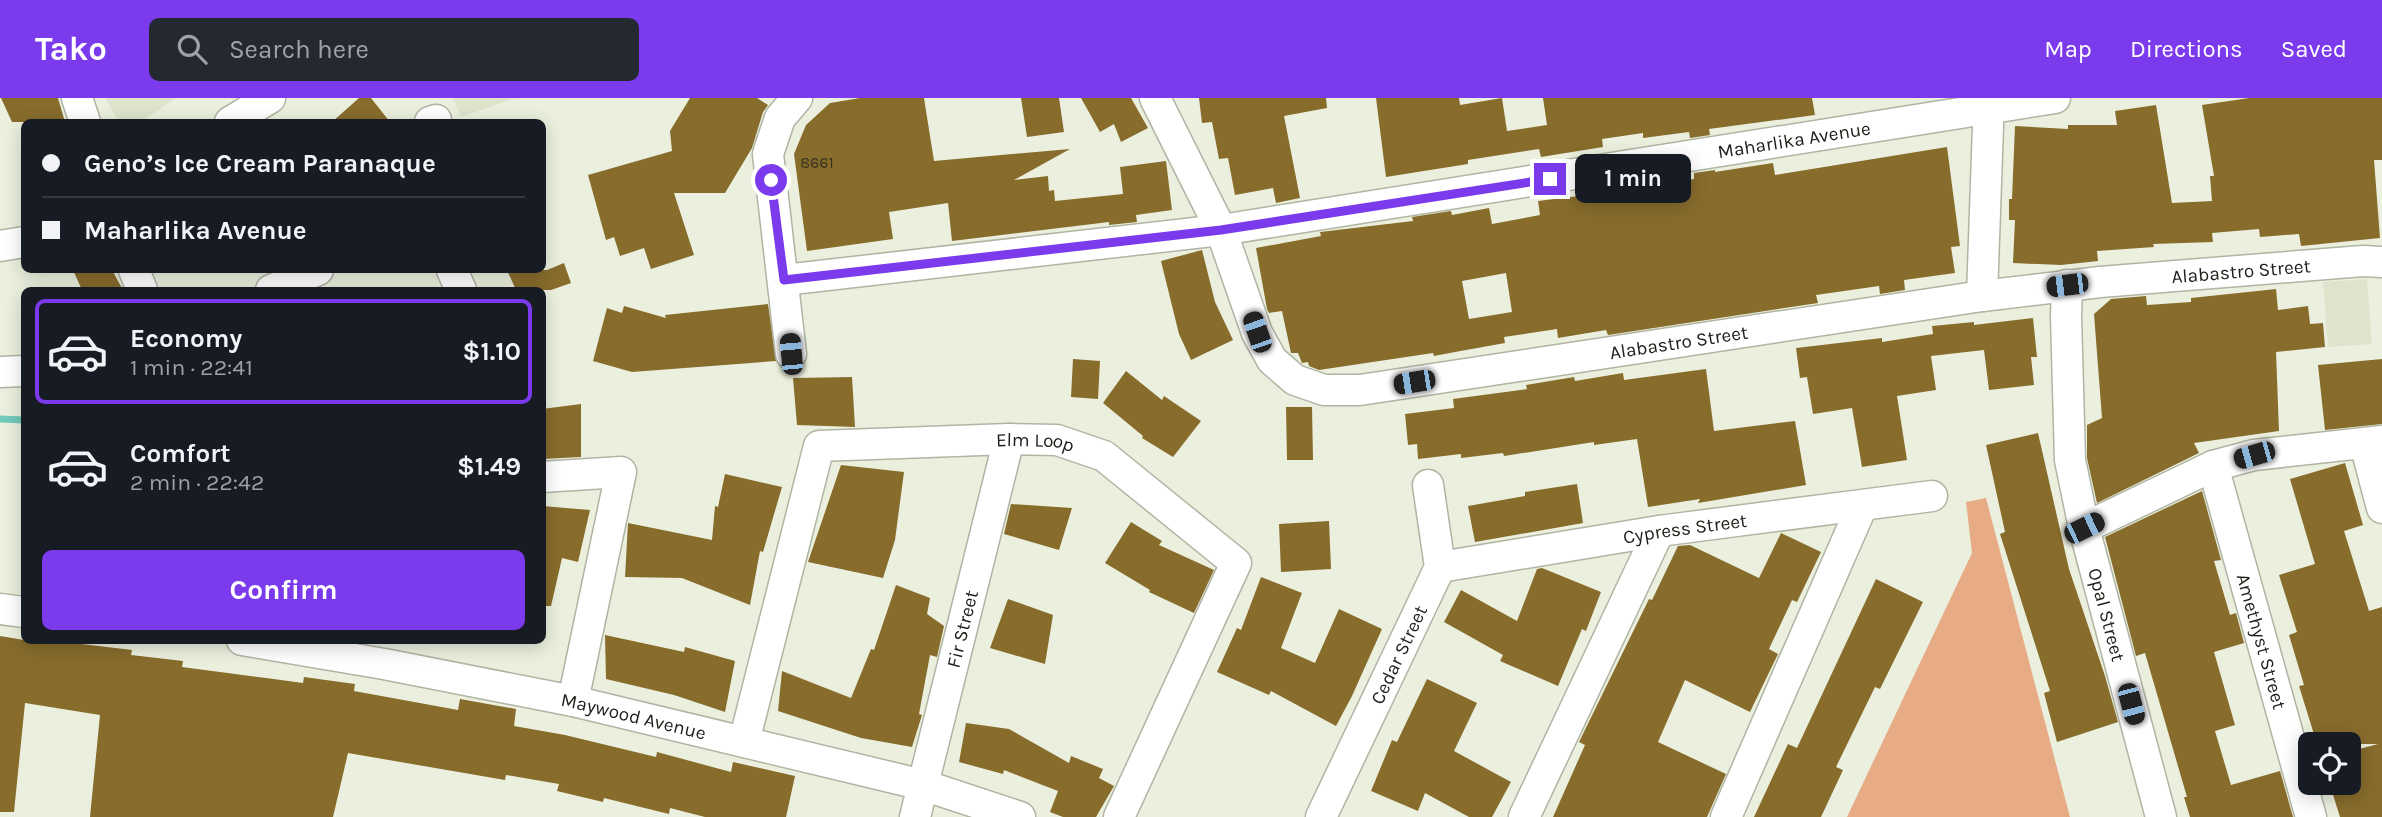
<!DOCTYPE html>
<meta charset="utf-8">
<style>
body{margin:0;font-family:Karla,sans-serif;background:#242831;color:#f1f3f6;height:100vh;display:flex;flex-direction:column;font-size:26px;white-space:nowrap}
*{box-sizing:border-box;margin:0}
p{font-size:23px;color:#9ea1a6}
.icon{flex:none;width:38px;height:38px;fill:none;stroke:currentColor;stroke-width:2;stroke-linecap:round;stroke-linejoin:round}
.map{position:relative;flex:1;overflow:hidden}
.panel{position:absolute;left:21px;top:189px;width:525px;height:357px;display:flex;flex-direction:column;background:#171b24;border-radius:10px;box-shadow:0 4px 18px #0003}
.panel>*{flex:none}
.top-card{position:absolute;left:21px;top:21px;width:525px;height:154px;border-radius:10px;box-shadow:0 4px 18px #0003;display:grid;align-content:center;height:154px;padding:0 21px;background:#171b24}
.fabs{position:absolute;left:2298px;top:634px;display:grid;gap:14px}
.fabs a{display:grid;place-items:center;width:63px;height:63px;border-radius:10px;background:#171b24;box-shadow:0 4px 18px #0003;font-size:35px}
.end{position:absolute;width:32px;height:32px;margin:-16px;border:9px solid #7c3aed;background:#fff;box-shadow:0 0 0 4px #fff}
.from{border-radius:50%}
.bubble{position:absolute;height:49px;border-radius:10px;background:#171b24;box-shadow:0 4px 18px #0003;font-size:23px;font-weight:700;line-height:49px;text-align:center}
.car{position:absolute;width:21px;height:42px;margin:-21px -10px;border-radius:9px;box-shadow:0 0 5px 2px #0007;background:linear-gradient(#222 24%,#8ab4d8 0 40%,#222 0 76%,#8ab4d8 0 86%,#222 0)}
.top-card b{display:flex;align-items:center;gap:24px;height:66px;font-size:26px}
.top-card b+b{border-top:2px solid #363941}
.top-card i{width:18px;height:18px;background:#f1f3f6}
ul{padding:12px 0 0;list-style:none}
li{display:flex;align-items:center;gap:21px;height:105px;margin:0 14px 10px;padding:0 7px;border:4px solid transparent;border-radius:10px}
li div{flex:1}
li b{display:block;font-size:26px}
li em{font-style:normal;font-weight:700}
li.on{border-color:#7c3aed}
li>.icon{width:63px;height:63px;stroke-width:1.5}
.action{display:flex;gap:14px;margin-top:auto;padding:14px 21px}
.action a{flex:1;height:80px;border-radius:10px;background:#7c3aed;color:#fff;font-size:28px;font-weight:700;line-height:80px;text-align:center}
header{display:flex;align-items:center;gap:42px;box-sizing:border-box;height:98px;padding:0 35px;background:#7c3aed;color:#fff}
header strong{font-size:33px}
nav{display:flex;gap:38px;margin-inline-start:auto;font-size:24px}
.search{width:490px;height:63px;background:#242831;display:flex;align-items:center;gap:18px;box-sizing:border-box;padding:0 24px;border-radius:10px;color:#9ea1a6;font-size:26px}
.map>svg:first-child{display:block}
</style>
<header>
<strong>Tako</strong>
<div class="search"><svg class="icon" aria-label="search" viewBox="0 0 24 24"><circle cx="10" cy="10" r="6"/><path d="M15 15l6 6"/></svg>Search here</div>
<nav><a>Map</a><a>Directions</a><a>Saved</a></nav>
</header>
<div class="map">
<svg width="2382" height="719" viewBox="0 0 2382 719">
<rect width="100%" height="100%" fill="#ebf0de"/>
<!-- built -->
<path fill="#dee4cb" d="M105,0h71l-36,24h-21z
M453,0h63l-55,19z
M2367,181l5,65 -44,3 -5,-65z"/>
<!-- green -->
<path fill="#e7ab86" d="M1986,400l84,319h-223l125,-264 -6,-51z"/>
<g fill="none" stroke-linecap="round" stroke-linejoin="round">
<!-- stream -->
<path stroke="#72cabc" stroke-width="7" d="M0,321l24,1"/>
</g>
<!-- building -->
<path fill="#876c2c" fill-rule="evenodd" d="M1,0h57l7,24h-53z
M359,0h12l19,24h-58z
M690,0h67l11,7 -5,7 -11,36 -27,45h-51l20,62 -43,14 -7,-21 -24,8 -6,-19 -8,3 -18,-65 84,-24 -2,-20z
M860,0h64l10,63 136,-12 -56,31 34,-4 1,15 5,-1 1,11 68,-7 -3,-27 46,-6 6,49 -36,5 1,7 -28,3v-3l-157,19 -4,-38 -59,9 4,27 -86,12 -13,-97 12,-29 24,-22z
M1021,0h38l5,34 -37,5z
M1081,0h50l17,30 -27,14 -7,-18 -14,8z
M1199,0h127l1,10 -43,8 16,82 -24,5 -3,-15 -38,7 -7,-37 -9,1 -7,-37 -10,1z
M1376,0h83l1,7 42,-7 5,33 40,-6 -4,-27h269l3,17 -106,14 1,6 -20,3 -1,-6 -46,6v-5l-41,6 1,8 -62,10 -2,-8 -71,11v4l-82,13z
M2249,0h133v62h-8l6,78 -79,8 -2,-12 -39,3 -1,-8 -47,4 1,9 -60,2 1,3 -57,4 1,10 -37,4 -48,-2 2,-43h-6v-21h3l3,-73 53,3v-4h49l-2,-14 41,-6 16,98 40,-2 -2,-25h4l-12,-71z
M1947,49l13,99 -9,1 4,26 -51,7 1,10 -25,4 -1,-8 -63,9 2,8 -210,32 -2,-5 -48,8 -1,-9 -53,8 1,6 -50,9 -21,4 -1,-3 -114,17 -10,-4 -1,-4 -6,1 -4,-10h-7l-9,-42 -13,2 -2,-4 -11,-61 65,-12 -1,-4 93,-11 -1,-4 39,-6 1,4 37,-7 3,16 48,-9 -2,-14 89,-11 67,-11v-6l21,-3v2l58,-9 2,12zM1506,175l6,39 -43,7 -7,-38z
M1202,152l13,52 18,38 -42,20 -12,-26 -18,-73z
M564,165l7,20 -20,7h-35l-9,-20h40z
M73,172h39l11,20h-41z
M2276,191l2,21 30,-4 2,18 13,-1 2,24 -49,5 3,79 -85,12 5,10 -102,50 -10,-45v-33l15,-7 -8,-104 17,-15 35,-3 1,9 44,-3v-4z
M768,206l8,57 -144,11 -39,-11 14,-53 15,5 2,-7 42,12 -1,-3z
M2033,220l4,39h-6l3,28 -45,5 -5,-40 -53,6 5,34 -39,6 10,64 -45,7 -10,-59 -39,6 -6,-37 -7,1 -4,-30 86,-10v4l51,-8 -1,-8 42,-4v3z
M1073,261l27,2 -2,38 -27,-2z
M2382,261v65l-57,6 -7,-65z
M1706,271l8,62 81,-10 11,64 -108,18 2,-4 -52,8 -11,-68 -43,6v-3l-90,14 -1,-3 -42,5v-4l-43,5 -1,-15 -9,1 -3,-31 49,-6 -1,-9 74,-10 -1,-4 48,-8 1,4 48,-8 1,7z
M1126,273l36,29 2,-4 37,25 -28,36 -31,-19 1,-2 -40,-33z
M852,279l3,50 -58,-2 -4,-47z
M581,306v53l-39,2v-50z
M1286,309h26l1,53h-26z
M2038,335l31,136 36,107 13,46 -61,20 -13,-49 6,-2 -50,-157 5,-2 -19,-87z
M2345,365l18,62 -19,6 25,80 13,-4v210h-42l-11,-35h19v-30l30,-8h-61l-18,-58 5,-1 -15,-50 8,-3 -18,-57 36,-11 -25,-85z
M841,367l63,7 -9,68 -12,38 -75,-16z
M725,376l57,13 -19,65 -3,-1 -10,54 -68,-27 -57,-1 3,-54 84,17 3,-34 3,1z
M1577,386l6,39 -108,19 -7,-36 57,-10v-4z
M2202,393l19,69 -7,1 16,54 6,-2 8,30 -30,9 21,73 -20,6 16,54 49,-14 13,46h-103l-6,-20h3l-42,-144 -9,3 -31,-119z
M1011,406l61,4 -13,42 -55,-16z
M542,408l48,4 -12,52 -16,-4 -11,48h-9z
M1329,423l2,48 -50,3 -2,-48z
M1131,424l31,19 -3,4 55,25 -20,43 -45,-21 1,-2 -45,-27z
M1781,435l40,19 -24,50 -5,-2 -23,49 9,5 -28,58 -65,-32 -27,62 68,32 -19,43h-154l32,-72 -6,-3 70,-143 3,1 26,-54 12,-1 69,33z
M1542,470l59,24 -15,39 -4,-2 -24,57 -58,-25 3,-6 -59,-33 17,-32 56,31 20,-52z
M1261,479l41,16 -21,55 34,15 24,-54 43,20 -30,67 -16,30 -65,-35 -2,4 -52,-23 20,-44 4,2z
M1876,481l47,23 -43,87 -5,-2 -39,80 7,3 -22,47h-67l34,-73 9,4z
M896,487l34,13 -3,16 17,12 -7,31 -7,-2 -11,59 3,1 -10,32 -51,-9 -83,-27 4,-40 69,27 20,-49 3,1z
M1008,501l45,16 -8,49 -55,-16z
M605,537l79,17 1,-5 50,14 -10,51 -51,-17 -68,-16z
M0,538l24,4h24l84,10 -1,5 52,6 -1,6 84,11 37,5 1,-6 51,7 -1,7 104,19 2,-11 56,10 -2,17 51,9 91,22 1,-5 74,20 2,-10 62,14 -9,41h-81l-35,-9 -1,6 -65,-16 -1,4 -46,-11 2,-7 -53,-9 -1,5 -157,-27 -15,64h-243l10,-102 -75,-12 -11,109h-14z
M1427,581l50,24 -23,48 57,31 -19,35h-23l-44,-24 -7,18 -47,-20 21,-51 5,2z
M966,625l43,6 60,34 2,-7 32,13 -4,9 15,8 -18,31h-33l-13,-5 8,-21 -54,-21 -1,4 -44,-12z"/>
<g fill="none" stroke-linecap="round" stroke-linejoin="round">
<defs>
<g id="minor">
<path d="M77,0l8,24"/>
<path id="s1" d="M1155,0l66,132 36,103 15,27 23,20 29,10h36l622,-94 118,-14 263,-21 19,1"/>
<path d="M230,24l40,-24"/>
<path d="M430,24l6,-2"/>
<path d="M0,148l24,-4"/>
<path d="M134,172l8,20"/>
<path d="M452,172l9,20"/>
<path id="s2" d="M784,182l437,-50 834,-132"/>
<path id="s3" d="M2067,187l-1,32 4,143 14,68 77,289"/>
<path d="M271,192l47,-20"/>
<path d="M1982,198l7,-198"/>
<path d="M791,256l-23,-200 12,-36 17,-20"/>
<path d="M0,274l24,-1"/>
<path d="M2365,346l17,64"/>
<path id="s4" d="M2213,368l98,351"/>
<path d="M542,379l79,-5 -48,229"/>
<path d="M2084,430l129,-62 41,-11 128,-14"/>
<path id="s5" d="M1440,469l219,-36 273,-35"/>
<path d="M0,511l24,3"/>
<path id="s6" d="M242,542l142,24 189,37 350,84 97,32"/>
<path id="s7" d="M744,644l75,-296 190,-7 48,1 47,16 132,107 -117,254"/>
<path id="s8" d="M915,719l94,-378"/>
<path id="s9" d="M1321,719l119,-250 -12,-82"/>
<path d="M1524,719l135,-286"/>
<path d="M1726,719l136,-311"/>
</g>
</defs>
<!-- minor casing -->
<use href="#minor" stroke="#b0b4a3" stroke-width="33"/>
<!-- minor -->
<use href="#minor" stroke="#fff" stroke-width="30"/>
</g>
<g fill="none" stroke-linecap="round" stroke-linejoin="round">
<!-- route -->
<path stroke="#7c3aed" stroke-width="9" d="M771,82l13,100 437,-50 329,-51"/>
</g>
<g text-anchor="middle" stroke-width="5" stroke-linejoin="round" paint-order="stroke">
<!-- number labels -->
<g font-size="16" fill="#38321e">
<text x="817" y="70">8661</text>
</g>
<!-- street labels -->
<g font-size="19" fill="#1e1f19" stroke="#f9fdeb">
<text dy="7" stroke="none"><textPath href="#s2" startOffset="1020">Maharlika Avenue</textPath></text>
<text dy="7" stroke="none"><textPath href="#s1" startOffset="1274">Alabastro Street</textPath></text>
<text dy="7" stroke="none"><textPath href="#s1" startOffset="707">Alabastro Street</textPath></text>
<text dy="7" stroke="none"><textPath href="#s7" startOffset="522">Elm Loop</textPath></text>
<text dy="7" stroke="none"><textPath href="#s5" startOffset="248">Cypress Street</textPath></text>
<text dy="7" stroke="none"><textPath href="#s3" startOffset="334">Opal Street</textPath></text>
<text dy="7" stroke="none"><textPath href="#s8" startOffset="194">Fir Street</textPath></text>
<text dy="7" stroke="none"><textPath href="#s4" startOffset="182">Amethyst Street</textPath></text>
<text dy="7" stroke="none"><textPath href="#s9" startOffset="180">Cedar Street</textPath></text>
<text dy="7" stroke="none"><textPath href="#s6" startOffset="399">Maywood Avenue</textPath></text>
</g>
</g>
</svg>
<div class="fabs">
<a><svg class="icon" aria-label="locate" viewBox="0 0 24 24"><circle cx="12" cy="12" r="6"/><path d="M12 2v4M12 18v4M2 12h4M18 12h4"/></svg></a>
</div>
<i class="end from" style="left:771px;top:82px"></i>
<i class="end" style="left:1550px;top:81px"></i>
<div class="bubble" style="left:1575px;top:56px;width:116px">1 min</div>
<i class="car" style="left:2067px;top:187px;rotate:263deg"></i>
<i class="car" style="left:1257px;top:234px;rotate:341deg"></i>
<i class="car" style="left:791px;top:256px;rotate:355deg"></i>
<i class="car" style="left:1414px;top:284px;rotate:261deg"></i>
<i class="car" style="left:2254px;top:357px;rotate:254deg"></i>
<i class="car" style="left:2084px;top:430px;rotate:64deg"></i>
<i class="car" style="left:2131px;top:606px;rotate:165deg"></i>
<div class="top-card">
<b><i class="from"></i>Geno’s Ice Cream Paranaque</b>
<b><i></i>Maharlika Avenue</b>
</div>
<section class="panel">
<ul>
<li class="on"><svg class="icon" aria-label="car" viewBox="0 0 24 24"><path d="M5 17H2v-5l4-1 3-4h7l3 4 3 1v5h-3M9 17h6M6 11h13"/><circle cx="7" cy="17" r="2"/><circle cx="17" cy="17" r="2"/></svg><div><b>Economy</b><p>1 min · 22:41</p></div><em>$1.10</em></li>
<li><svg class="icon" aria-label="car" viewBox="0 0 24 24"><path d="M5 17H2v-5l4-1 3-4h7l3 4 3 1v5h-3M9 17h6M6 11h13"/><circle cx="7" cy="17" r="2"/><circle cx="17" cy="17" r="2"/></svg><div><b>Comfort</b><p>2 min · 22:42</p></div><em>$1.49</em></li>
</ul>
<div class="action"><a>Confirm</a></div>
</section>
</div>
